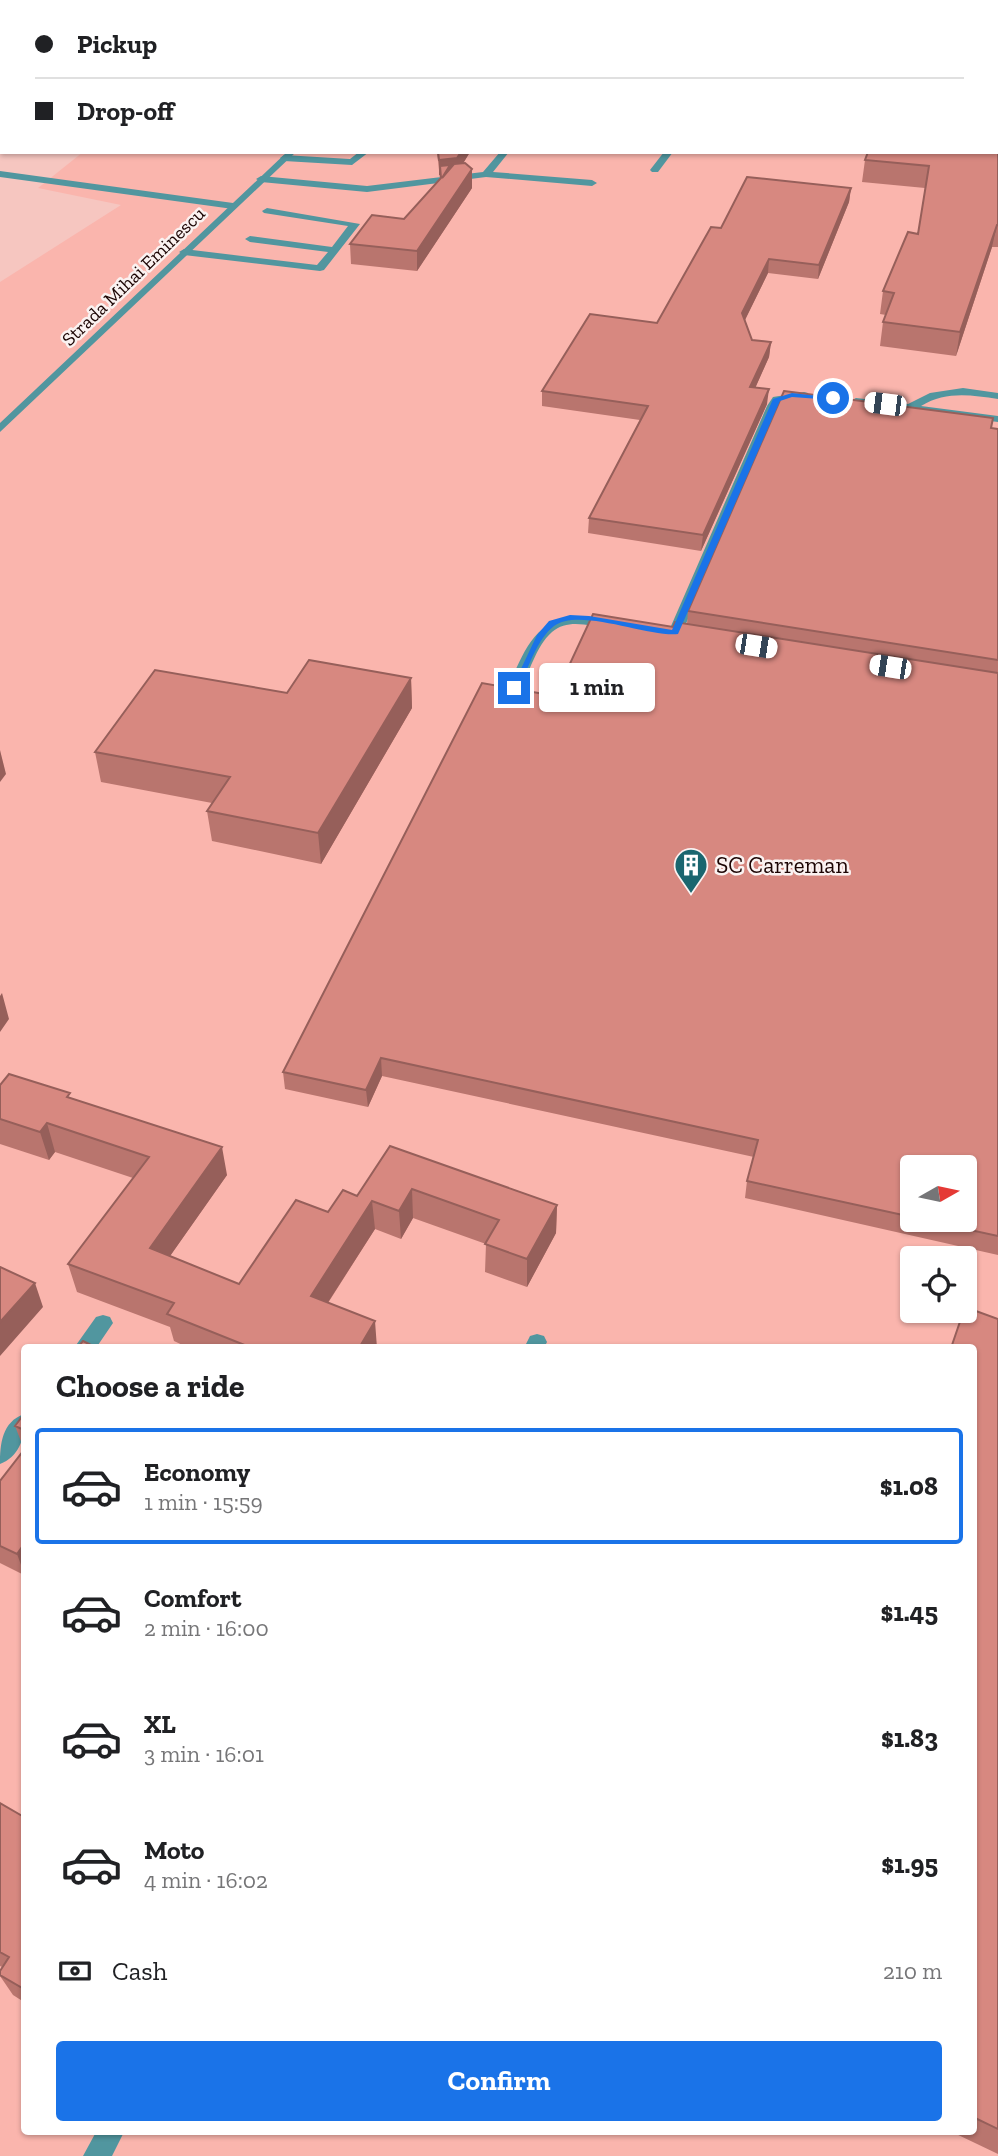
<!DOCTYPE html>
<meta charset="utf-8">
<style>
body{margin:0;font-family:"Zilla Slab",serif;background:#f2f2f2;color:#202124;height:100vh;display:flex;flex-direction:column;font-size:26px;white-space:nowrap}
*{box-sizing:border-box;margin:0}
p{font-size:23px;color:#757577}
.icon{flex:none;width:38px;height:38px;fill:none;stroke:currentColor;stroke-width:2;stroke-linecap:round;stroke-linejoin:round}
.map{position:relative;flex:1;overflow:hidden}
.details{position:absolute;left:21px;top:1344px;width:956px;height:791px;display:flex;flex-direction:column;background:#fff;border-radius:7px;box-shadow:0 2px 5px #0004}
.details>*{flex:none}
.guide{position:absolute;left:0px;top:0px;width:999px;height:154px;box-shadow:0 2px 5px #0004;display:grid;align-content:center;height:154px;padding:0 35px;background:#fff}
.needle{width:46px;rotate:81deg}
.tools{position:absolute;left:900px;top:1155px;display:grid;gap:14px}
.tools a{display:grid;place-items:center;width:77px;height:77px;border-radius:7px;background:#fff;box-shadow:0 2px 5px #0004;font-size:35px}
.end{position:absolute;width:32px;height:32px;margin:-16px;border:9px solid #1a73e8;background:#fff;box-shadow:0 0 0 4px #fff}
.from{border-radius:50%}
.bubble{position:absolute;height:49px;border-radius:7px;background:#fff;box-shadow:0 2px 5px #0004;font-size:23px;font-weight:700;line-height:49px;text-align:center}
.car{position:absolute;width:21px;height:42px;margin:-21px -10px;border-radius:9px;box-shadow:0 0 5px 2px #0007;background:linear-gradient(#fff 24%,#345 0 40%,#fff 0 76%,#345 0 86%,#fff 0)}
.guide b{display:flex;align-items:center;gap:24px;height:66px;font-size:26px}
.guide b+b{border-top:2px solid #e0e0e0}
.guide i{width:18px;height:18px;background:#202124}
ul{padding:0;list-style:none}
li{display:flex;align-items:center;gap:21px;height:116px;margin:0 14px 10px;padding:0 21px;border:4px solid transparent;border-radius:7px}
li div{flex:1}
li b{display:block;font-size:26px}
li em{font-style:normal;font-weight:700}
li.active{border-color:#1a73e8}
li>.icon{width:63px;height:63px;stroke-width:1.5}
h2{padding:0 35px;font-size:32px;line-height:84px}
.pay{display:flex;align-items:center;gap:18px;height:77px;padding:0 35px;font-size:26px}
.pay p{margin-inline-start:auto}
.action{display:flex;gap:14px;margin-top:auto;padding:14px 35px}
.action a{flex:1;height:80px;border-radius:7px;background:#1a73e8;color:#fff;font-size:28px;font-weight:700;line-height:80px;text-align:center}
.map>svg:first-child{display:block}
</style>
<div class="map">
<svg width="998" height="2156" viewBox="0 0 998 2156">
<rect width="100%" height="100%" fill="#f6c6c0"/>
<!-- built -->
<path fill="#fab5ad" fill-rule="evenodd" d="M381,0h617v2156h-998v-1874l121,-77 -83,-17 45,-36h915v-150h-619zM912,1167h52v53h-52zM912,1258h52v53h-52zM24,1348h949v784h-949z"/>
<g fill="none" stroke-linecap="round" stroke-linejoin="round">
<!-- service -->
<path fill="#51969f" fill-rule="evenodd" d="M693,0h17l-20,2z
M788,0l17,2h-15z
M359,152h10l-17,13 -68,-4 -4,-3 4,-3 66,4z
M500,152h9l-16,20 99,8 5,3 -5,3 -106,-9 -119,15 -106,-10 -5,-3 5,-3 106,10 116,-14z
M664,152h9l-15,20h-6l-2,-2z
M267,208l93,16 -36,46 -4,1 -136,-16 -5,-3 5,-3 133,16 11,-13 -78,-10 -5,-3 5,-3 82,11 16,-21 -84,-13 -2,-2z
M963,388l35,5v6c-28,-4 -52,-8 -77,7l77,10v6l-142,-18 -6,-3 6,-3 52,6 22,-11z
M804,392l4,1v4l-27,5 -2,4 -97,227 -7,4 -5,-1 -2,-3 99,-227 6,-9z
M572,616l42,3 7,4c-16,12 -48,-10 -69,9 -17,15 -22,41 -33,59h-10l-2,-3c17,-34 24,-64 65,-72z
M103,1315l7,2 3,6 -17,25h-22l22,-31z
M537,1334l7,2 3,6 -3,6h-20l6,-12z
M24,1414c2,20 -3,42 -24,50 0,-20 2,-42 24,-50z
M96,2132h28l-12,24h-29z"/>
<!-- minor -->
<path fill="#51969f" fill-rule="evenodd" d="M0,171l233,32 5,3 -5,3 -233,-32z"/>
<!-- tertiary -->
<path fill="#51969f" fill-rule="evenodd" d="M489,0h9l-2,2z
M287,152h9l-296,280v-9z"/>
</g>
<!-- wall -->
<path fill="#b9756e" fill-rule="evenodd" d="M998,116v131h-6l-36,109 -76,-10 3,-24 3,-7 -6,-1 3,-23 35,-57 7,-46 -63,-6 3,-22z
M437,152h33l-7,11 9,6v19l-55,83 -66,-7 -1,-20 54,-25 36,-40z
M851,188l-2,14 -31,77 -50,-6 -23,47 7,20 19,2 -2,15 -14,31 12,16 -66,147 -113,-18 1,-15 51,-98 -98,-14v-15l115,-68 64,-95z
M991,428l7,1v826l-253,-57 2,-17 7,-24 -372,-81 -14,31 -83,-18 -2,-17 272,-376 118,-69 14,-3 1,-13zM912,1167l52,53h-52z
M411,678l1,30 -91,156 -109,-23 -5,-30 5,-8 -111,-21 -6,-30 192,-59z
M0,1085l72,13 155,77 -57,81 69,28 89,-72 29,-16 33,-50 167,59 -1,28 -29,54 -42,-15 1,-28 -73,-26 -12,21 -26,-10 -47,74 49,45h-188l-15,-7 -4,-14 -93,-35 -9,-28 65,-86 -78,-26 -6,8 -49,-16z
M998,1319v835l-46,-22h21v-784z
M24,1414v35l-9,-23z
M24,1450v125l-24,-12v-82z
M0,1803l24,14v185l-11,-7 -13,-19v-5l2,-4 -2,-1z"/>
<!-- shaded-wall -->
<path fill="#965f5a" d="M461,152h9l-12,20 -16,6 -2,-12v9h-1v-15z
M472,169v19l-55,83v-20z
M851,188l-2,14 -31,77 1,-14z
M997,225l-5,22 -36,109 4,-24z
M769,259l-1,14 -27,55 1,-15z
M771,342l-2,15 -20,45 1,-15z
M769,389l-2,15 -66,147 2,-16z
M411,678l1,30 -91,156 -3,-31z
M0,750l6,24 -6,8z
M2,993l7,26 -9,13v-36z
M381,1058l1,18 -14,31 -2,-17z
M47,1123l8,29 -6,8 -9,-28z
M222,1147l5,28 -71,101 -6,-28z
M412,1189l1,29 -12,21 -2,-28z
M372,1201l3,28 -61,95 -3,-28z
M557,1205l-1,28 -29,54v-28z
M35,1283l8,24 -43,49v-34z
M375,1321l2,27h-18z
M24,1544v29l-7,-19z"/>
<!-- building -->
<path fill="#d78880" stroke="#965f5a" stroke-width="2" d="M998,116v109h-1l-37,107 -77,-10 11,-29 -11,-2 25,-59 10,2 11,-68 -64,-6 3,-8h130z
M438,152h23l-4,6 -18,2z
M465,163l7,6 -55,82 -67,-7 22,-29 32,4 37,-41 -1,-12 10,-1 -8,13 12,-14z
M747,177l104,11 -32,77 -50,-6 -27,54 10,27 19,2 -21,45 19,2 -66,146 -114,-17 59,-112 -106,-15 48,-77 67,9 54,-96 10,1z
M784,391l209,27 -2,10 7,1v231l-310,-49z
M593,614l80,13 2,-5 323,51v563l-74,-16h40v-53h-52v50l-165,-36 11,-41 -377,-82 -15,32 -83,-18 199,-389 73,13z
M309,660l102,18 -93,155 -111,-22 23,-34 -135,-25 60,-82 132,23z
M9,1074l61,19 -3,4 155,50 -72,101 89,36 57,-84 32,12 15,-22 14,6 33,-50 167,59 -30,54 -42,-15 14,-24 -87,-31 -13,22 -27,-10 -61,95 64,25 -16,27h-107l-85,-34 7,-11 -106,-39 81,-107 -102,-34 -7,9 -40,-13v-34z
M0,1267l35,16 -35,39z
M965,1307l33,12v810l-25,-12v-769h-22z
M83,1341l14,7h-20z
M24,1414v16l-9,-4z
M24,1450v94l-7,10 -17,-8v-65z
M0,1803l24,14v172l-24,-14v-4l9,-14 -9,-5z"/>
<!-- route -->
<path fill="#1a73e8" d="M792,393l44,5 -3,2 -41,-3 -12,4 -102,233c-31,3 -99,-27 -124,-8 -17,13 -26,43 -35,62l-8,2 26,-55 12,-14 21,-6 19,1 83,14 101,-231z"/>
<!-- icons -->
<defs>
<symbol id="building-pin" viewBox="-11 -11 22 30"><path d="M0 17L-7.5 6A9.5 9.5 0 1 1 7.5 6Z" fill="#1a666f" stroke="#faf2f1"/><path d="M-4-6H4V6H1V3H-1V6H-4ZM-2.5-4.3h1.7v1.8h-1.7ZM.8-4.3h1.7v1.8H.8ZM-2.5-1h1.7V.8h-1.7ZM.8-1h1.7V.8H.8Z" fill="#fff"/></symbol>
</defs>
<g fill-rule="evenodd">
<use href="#building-pin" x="672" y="846" width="38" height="52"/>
</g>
<g text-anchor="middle" stroke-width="5" stroke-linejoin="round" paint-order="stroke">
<!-- far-street labels -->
<g font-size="19" fill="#1c0403" stroke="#faf2f1">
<text transform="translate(133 276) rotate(-44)" y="7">Strada Mihai Eminescu</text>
</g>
<!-- poi labels -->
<g font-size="23" fill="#1c0403" stroke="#faf2f1" text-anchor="start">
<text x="716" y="873">SC Carreman</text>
</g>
</g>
</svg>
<div class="tools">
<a><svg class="needle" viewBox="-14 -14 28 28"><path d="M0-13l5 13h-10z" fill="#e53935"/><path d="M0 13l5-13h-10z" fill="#757577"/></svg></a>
<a><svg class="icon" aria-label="locate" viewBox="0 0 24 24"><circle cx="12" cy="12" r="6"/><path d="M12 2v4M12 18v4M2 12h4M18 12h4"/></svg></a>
</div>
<i class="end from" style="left:833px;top:398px"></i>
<i class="end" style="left:514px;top:688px"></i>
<div class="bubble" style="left:539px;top:663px;width:116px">1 min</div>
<i class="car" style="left:885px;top:404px;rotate:277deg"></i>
<i class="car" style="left:756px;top:646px;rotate:99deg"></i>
<i class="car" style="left:890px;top:667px;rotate:279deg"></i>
<div class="guide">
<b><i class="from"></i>Pickup</b>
<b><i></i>Drop-off</b>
</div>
<section class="details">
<h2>Choose a ride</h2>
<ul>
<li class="active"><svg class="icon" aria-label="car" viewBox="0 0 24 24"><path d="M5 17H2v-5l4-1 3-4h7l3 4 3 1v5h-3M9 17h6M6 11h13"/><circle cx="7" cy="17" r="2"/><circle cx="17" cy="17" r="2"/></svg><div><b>Economy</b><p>1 min · 15:59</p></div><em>$1.08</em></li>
<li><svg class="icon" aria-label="car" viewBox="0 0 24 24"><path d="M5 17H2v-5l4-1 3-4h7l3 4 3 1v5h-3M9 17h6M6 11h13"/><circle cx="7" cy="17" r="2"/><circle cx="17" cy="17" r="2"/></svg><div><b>Comfort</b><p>2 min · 16:00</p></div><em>$1.45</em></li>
<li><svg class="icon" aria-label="car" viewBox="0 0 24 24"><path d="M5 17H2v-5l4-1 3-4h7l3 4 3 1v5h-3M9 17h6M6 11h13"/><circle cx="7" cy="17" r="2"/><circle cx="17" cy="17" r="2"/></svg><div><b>XL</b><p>3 min · 16:01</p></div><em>$1.83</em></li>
<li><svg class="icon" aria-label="car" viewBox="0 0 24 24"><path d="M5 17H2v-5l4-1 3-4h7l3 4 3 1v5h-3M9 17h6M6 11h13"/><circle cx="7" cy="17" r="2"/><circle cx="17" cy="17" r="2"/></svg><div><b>Moto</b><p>4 min · 16:02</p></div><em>$1.95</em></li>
</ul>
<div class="pay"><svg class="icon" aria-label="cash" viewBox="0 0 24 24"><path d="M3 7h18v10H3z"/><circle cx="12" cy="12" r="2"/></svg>Cash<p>210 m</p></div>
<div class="action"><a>Confirm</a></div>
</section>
</div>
